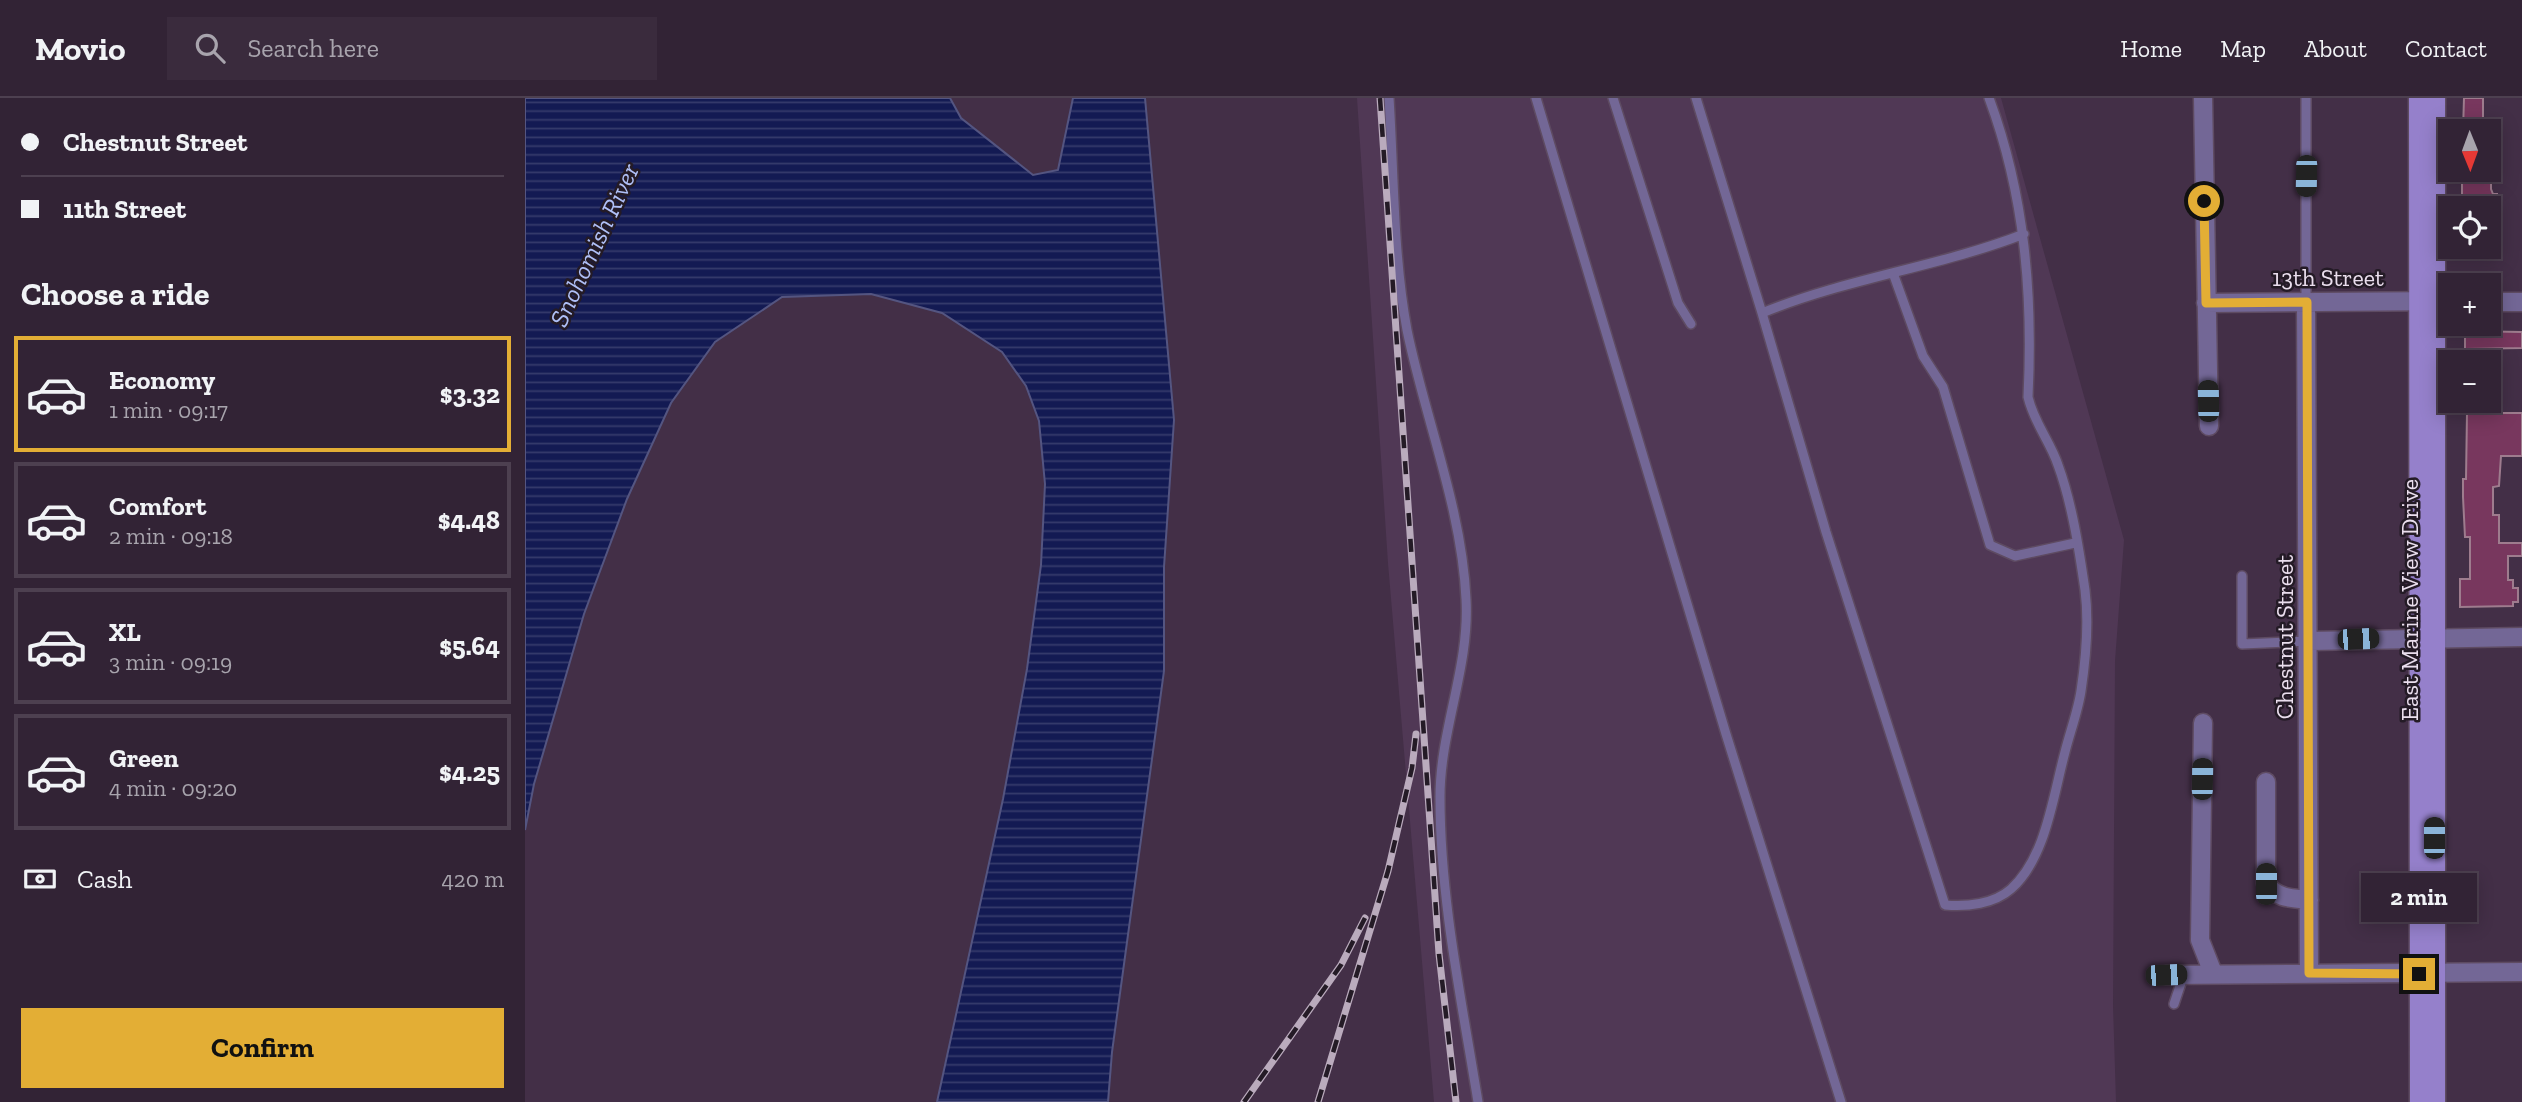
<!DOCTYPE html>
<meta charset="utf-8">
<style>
body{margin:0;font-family:"Zilla Slab",serif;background:#3a2b3d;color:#f1f3f6;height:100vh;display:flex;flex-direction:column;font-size:26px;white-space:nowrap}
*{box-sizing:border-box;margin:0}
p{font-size:23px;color:#a8a4ad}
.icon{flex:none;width:38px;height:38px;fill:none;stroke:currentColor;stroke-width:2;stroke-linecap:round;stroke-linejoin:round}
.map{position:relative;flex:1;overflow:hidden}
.drawer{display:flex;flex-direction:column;background:#322335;width:525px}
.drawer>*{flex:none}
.hud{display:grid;align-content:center;height:154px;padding:0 21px;background:#322335}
.needle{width:46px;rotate:179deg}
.tools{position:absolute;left:1913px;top:21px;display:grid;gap:14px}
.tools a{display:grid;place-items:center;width:63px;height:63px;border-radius:0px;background:#322335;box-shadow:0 4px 18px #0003,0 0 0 2px #4d4050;font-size:35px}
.end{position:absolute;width:32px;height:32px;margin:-16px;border:9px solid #e3ae35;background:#111;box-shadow:0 0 0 4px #111}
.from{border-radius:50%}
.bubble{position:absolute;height:49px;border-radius:0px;background:#322335;box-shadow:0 4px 18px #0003,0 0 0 2px #4d4050;font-size:23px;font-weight:700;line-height:49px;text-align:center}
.car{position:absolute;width:21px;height:42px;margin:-21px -10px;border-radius:9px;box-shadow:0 0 5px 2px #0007;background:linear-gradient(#222 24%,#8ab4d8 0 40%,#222 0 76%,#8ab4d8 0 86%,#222 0)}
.hud b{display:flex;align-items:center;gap:24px;height:66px;font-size:26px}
.hud b+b{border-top:2px solid #4d4050}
.hud i{width:18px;height:18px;background:#f1f3f6}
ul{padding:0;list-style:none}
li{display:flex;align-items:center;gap:21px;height:116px;margin:0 14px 10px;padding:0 7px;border:4px solid #4d4050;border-radius:0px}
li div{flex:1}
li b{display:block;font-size:26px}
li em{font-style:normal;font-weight:700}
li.active{border-color:#e3ae35}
li>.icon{width:63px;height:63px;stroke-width:1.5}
h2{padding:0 21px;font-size:32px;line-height:84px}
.pay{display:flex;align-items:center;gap:18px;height:77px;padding:0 21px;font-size:26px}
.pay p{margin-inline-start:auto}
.button{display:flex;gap:14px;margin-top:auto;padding:14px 21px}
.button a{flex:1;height:80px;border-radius:0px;background:#e3ae35;color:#111;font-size:28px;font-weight:700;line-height:80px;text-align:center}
header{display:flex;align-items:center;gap:42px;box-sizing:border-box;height:98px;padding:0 35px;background:#322335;border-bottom:2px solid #4d4050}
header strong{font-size:33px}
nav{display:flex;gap:38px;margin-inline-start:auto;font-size:24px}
.search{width:490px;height:63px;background:#3a2b3d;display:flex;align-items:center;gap:18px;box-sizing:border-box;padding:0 24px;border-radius:0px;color:#a8a4ad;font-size:26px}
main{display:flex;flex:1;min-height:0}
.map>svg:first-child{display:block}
</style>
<header>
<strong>Movio</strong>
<div class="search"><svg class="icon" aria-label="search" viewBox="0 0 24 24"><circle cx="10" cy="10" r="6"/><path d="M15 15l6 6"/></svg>Search here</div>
<nav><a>Home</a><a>Map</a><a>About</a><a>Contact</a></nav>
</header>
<main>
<section class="drawer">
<div class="hud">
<b><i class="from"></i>Chestnut Street</b>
<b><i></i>11th Street</b>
</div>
<h2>Choose a ride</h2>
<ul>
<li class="active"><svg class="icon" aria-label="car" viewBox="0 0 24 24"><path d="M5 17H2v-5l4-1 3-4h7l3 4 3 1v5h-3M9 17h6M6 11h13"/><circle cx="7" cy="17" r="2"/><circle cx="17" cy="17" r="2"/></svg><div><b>Economy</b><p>1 min · 09:17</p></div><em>$3.32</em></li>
<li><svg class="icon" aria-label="car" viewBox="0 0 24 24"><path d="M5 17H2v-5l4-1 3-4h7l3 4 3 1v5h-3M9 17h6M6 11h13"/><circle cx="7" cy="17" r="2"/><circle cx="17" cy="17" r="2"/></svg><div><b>Comfort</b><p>2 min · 09:18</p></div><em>$4.48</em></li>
<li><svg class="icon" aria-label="car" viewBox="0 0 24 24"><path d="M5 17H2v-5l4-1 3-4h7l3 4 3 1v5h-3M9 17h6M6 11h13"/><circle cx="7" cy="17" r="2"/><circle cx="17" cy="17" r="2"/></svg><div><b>XL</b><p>3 min · 09:19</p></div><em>$5.64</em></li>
<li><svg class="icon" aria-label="car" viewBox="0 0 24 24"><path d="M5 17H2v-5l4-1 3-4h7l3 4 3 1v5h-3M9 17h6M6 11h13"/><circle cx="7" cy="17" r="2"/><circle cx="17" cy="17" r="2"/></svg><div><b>Green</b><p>4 min · 09:20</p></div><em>$4.25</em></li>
</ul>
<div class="pay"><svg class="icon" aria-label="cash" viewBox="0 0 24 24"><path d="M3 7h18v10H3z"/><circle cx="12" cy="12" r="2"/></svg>Cash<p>420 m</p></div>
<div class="button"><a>Confirm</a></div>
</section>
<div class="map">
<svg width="1997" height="1004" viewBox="0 0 1997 1004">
<defs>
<pattern id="water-rules" width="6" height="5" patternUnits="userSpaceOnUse" patternTransform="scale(1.75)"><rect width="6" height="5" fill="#131a53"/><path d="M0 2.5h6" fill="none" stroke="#363b6c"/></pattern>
</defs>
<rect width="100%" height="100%" fill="#432f47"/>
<!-- built -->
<path fill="#503855" d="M832,0h644l123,442 -9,121 -2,345 3,96h-682l-46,-539z"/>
<!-- water -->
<path fill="url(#water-rules)" stroke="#545581" stroke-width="2" d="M0,0h425l11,20 72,57 25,-5 15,-72h72l29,322 -10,147v104l-52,381 -4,50h-171l66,-303 24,-130 14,-104 4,-81 -6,-63 -13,-35 -24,-34 -60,-39 -71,-19 -89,3 -67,45 -44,61 -44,96 -43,115 -50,170 -9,46z"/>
<!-- building -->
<path fill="#78375e" stroke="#9e7c8e" stroke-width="2" d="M1939,0h19v33h-20z
M1937,72h29v19l2,5h4v14h-35z
M1964,139h12v20h-12z
M1940,233l57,1v16l-57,1z
M1942,315h55v43h-21l-2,30 -6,1v28h6v28h23v13h-14v24h5v8h5v14h-5v4l-53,1v-28h10v-42h-5l-2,-40v-18h3z"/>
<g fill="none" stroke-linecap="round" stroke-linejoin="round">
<defs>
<path id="lane" d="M864,0c5,77 4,157 18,232 18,88 55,179 59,269 4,67 -26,131 -26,198 0,103 22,205 38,305
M1011,0l190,636 115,368
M1088,0l65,205 13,21
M1171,0l66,215c85,-35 177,-46 262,-79
M1781,0v204
M1368,175l30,83 20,31 47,158 25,11 60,-13
M1237,215l64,219 119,373c22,2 49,-1 66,-16 35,-31 42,-93 54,-137 5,-20 13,-41 16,-61 5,-33 8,-69 4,-101 -6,-41 -13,-87 -27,-125 -8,-24 -24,-42 -30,-68 5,-102 -3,-202 -39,-299
M1717,478v68l66,-3
M1649,906l10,-30"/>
<path id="street" d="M1678,0l6,328
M1781,204l3,671
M1964,204h33
M1681,205l244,-2
M1785,543l212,-4
M1678,625l-3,217 13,33
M1741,684v102c12,15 25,14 43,16
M1641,877l356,-3"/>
<path id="secondary" d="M1893,0l1,1004
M1911,1004v-1004"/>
</defs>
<!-- lane casing -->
<use href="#lane" stroke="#5e4b62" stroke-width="12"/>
<!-- street casing -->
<use href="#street" stroke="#5e4b62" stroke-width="21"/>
<!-- secondary casing -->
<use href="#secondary" stroke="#5e4b62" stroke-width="21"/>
<!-- lane -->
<use href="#lane" stroke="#736796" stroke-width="9"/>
<!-- street -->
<use href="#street" stroke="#736796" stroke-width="18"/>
<!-- secondary -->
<use href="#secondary" stroke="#9580cb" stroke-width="18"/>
<defs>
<path id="rail" d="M855,0l59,856 17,148
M719,1004l97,-137 24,-47
M793,1004l70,-231 24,-103 4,-34"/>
</defs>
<!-- rail casing -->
<use href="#rail" stroke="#baabbd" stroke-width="7"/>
<!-- rail -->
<use href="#rail" stroke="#241b26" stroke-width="4.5" stroke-dasharray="13" stroke-linecap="butt"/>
</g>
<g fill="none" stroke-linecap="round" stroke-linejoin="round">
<!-- route -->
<path stroke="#e3ae35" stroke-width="9" d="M1679,103l2,102 101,-1 2,671 110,1"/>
</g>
<g text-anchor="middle" stroke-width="5" stroke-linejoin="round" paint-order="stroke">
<!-- street labels -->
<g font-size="24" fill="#eadeed" stroke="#241b26">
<text x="1803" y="188">13th Street</text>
<text transform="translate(1885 502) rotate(-90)" y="8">East Marine View Drive</text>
<text transform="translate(1760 539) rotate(-90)" y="8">Chestnut Street</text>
</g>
<!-- water labels -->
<g font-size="26" font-style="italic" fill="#afbff6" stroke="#241b26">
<text transform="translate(69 147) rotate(-65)" y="9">Snohomish River</text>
</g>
</g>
</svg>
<div class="tools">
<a><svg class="needle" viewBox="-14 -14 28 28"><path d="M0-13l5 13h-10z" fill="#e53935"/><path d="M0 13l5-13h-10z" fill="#a8a4ad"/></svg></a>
<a><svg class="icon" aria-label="locate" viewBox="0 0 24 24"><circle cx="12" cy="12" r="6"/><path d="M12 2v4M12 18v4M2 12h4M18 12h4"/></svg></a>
<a>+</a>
<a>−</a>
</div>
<i class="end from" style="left:1679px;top:103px"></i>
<i class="end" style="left:1894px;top:876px"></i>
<div class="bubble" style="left:1836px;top:775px;width:116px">2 min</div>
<i class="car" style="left:1781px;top:78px;rotate:181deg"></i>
<i class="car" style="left:1683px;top:303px;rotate:359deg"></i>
<i class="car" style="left:1833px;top:541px;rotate:88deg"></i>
<i class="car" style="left:1677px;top:681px;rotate:1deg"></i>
<i class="car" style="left:1909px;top:740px;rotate:0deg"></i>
<i class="car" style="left:1741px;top:786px;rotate:0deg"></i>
<i class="car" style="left:1641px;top:877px;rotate:88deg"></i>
</div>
</main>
